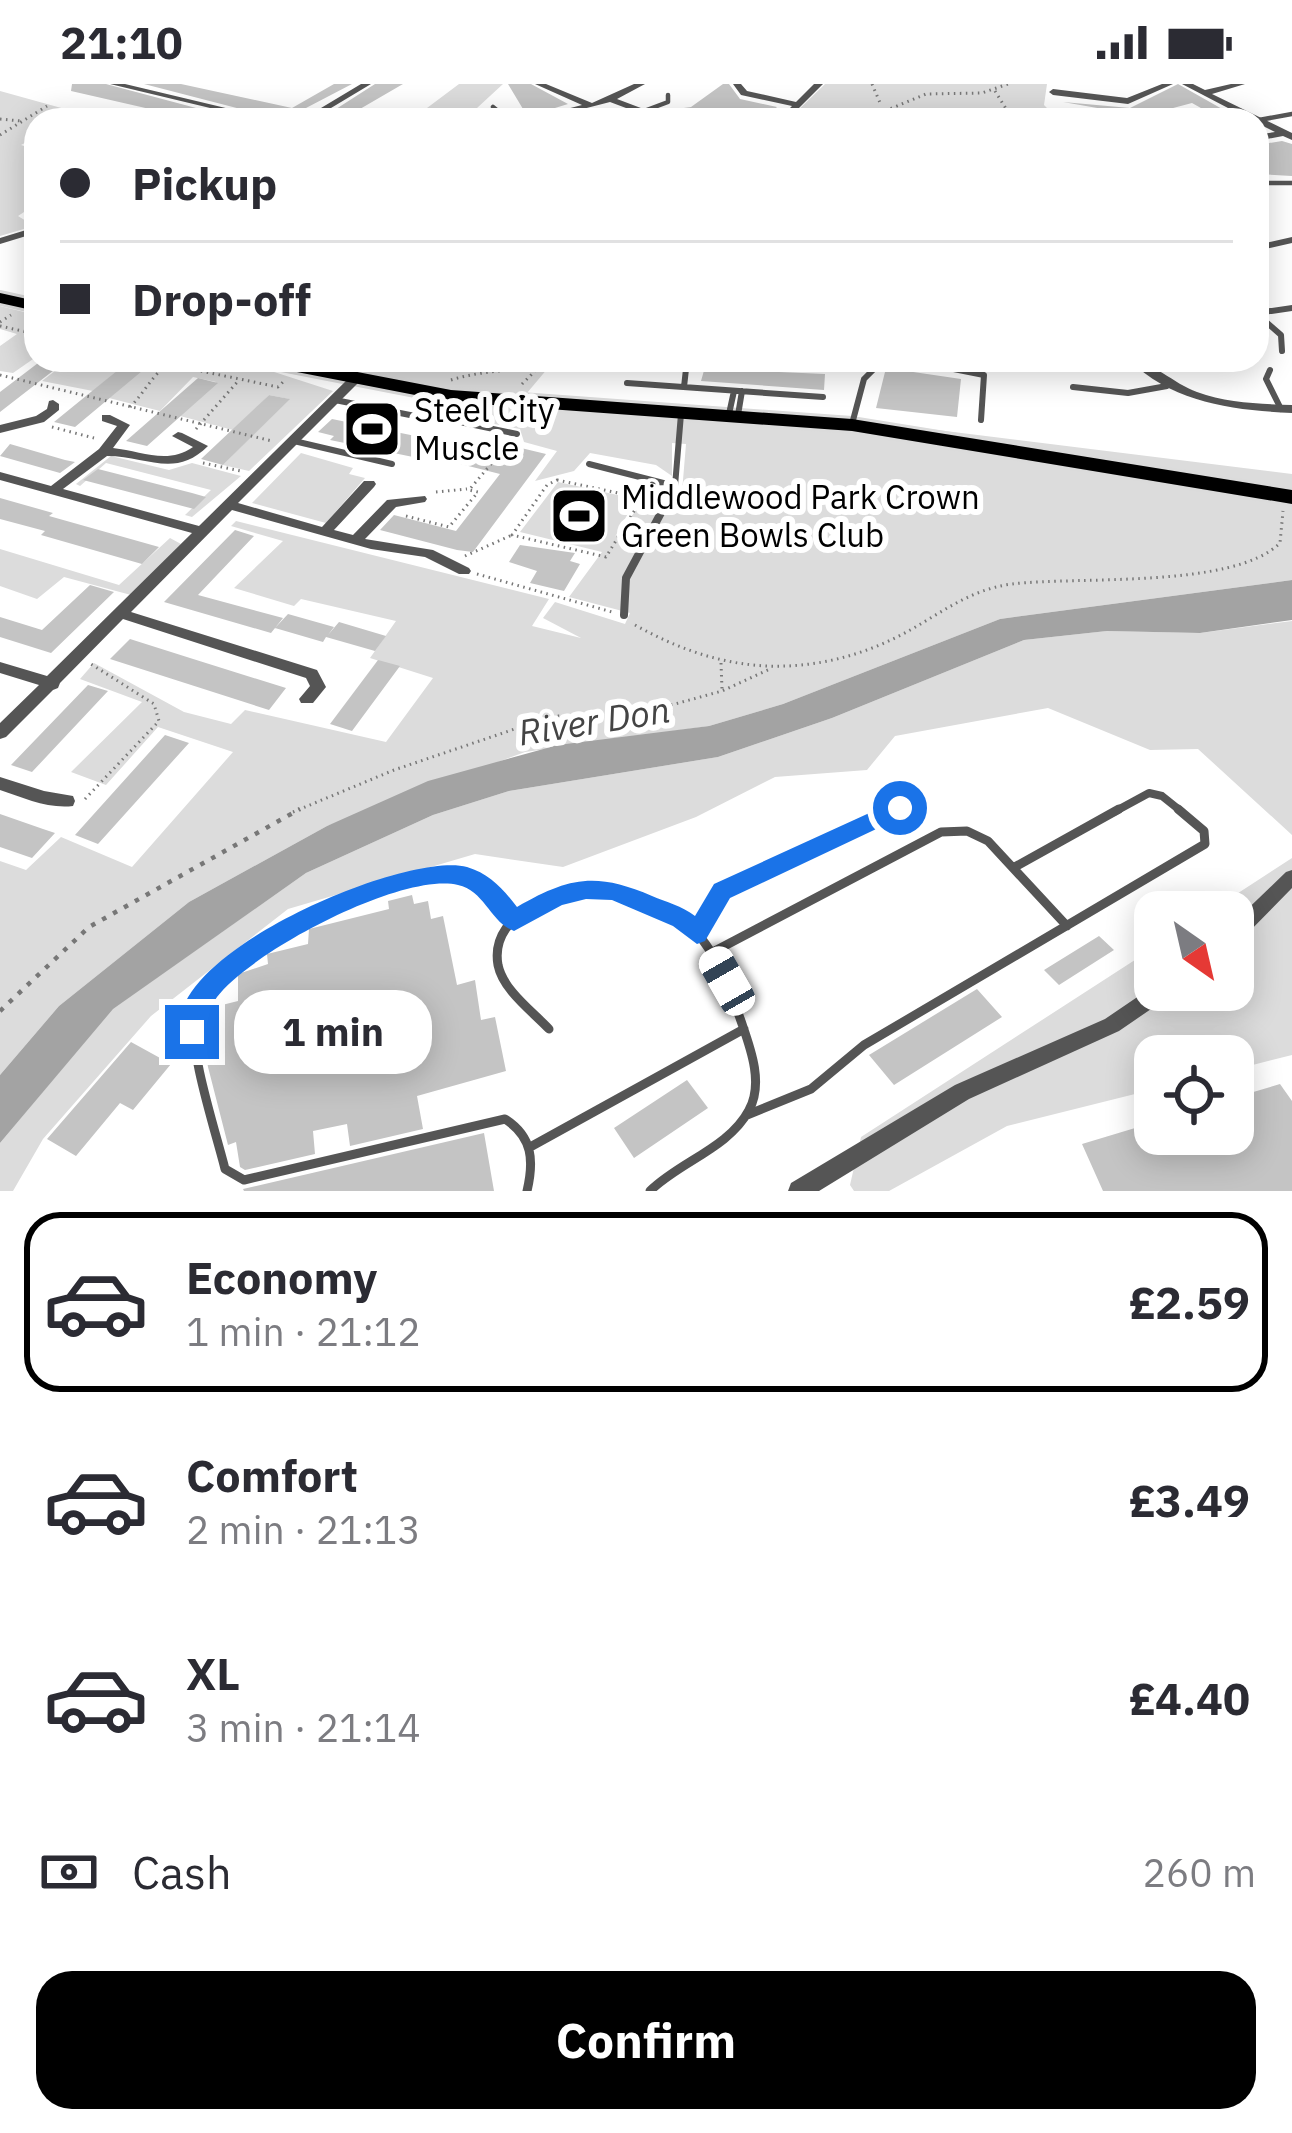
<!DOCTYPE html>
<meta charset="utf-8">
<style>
body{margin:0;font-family:"IBM Plex Sans",sans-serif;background:#f7f7f7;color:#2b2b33;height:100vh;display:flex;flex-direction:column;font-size:45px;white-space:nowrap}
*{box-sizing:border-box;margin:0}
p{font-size:39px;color:#7c7c81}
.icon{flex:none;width:66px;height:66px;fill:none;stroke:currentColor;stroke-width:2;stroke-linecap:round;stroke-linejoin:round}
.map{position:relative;height:1107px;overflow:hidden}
.drawer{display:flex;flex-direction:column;background:#fff;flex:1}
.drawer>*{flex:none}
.guide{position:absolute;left:24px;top:24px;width:1245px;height:264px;border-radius:36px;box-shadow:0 6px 30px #0003;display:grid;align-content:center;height:264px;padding:0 36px;background:#fff}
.needle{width:78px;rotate:146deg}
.buttons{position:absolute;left:1134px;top:807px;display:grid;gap:24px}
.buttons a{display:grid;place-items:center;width:120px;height:120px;border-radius:24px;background:#fff;box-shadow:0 6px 30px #0003;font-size:60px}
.end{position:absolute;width:54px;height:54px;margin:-27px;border:15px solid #1a73e8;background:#fff;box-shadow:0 0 0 6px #fff}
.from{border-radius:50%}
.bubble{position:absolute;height:84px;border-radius:36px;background:#fff;box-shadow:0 6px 30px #0003;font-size:39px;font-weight:800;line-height:84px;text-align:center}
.car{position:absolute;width:36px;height:72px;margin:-36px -18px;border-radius:15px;box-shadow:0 0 9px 3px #0007;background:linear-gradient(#fff 24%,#345 0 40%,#fff 0 76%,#345 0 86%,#fff 0)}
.guide b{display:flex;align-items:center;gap:42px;height:114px;font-size:45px}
.guide b+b{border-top:3px solid #e1e1e2}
.guide i{width:30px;height:30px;background:#2b2b33}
ul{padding:21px 0 0;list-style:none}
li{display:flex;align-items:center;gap:36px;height:180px;margin:0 24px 18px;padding:0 12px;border:6px solid transparent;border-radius:36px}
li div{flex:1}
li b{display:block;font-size:45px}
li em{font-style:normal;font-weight:800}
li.current{border-color:#000}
li>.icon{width:108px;height:108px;stroke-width:1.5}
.pay{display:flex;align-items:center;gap:30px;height:132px;padding:0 36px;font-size:45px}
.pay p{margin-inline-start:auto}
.button{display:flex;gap:24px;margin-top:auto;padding:24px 36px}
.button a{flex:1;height:138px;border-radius:36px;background:#000;color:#fff;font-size:48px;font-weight:800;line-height:138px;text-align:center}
.status{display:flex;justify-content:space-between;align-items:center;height:84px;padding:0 60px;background:#fff;direction:ltr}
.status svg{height:33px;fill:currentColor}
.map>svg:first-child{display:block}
</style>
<div class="status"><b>21:10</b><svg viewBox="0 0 49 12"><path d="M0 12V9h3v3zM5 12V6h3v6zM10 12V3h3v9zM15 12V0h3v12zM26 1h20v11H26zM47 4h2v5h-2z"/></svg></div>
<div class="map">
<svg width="1292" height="1107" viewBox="0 0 1292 1107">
<rect width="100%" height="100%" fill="#fff"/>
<!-- green -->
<path fill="#dcdcdc" d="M459,0h44l-39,36h-53z
M825,0h222l-3,21 6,6 105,9h-367z
M0,7l83,23 -12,6h-35v17l-15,8 15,5v54l-18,12 16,10 -34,10z
M0,222l36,9v42l-23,16 -13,-2v-25l17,-12 -17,-5z
M69,276h168l96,31 -84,80 -26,-6 66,-66 -20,-4 -36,35 -53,-14 36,-34 -23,-5 -33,34 -51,-13 38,-33 -18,-4 -36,30 -51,-10z
M300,276l59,5 5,-5h112l7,6 100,-6 -35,8 -21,25 -69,-3z
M463,320l381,26 448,72v78l-292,39 -217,85 -74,22 -184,26 -198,74 -138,76 -130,104 -59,69v-214l26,9 35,-33 71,30 101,-115 -75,-25 -52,58 -35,-13 71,-70 -62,-23 14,-16 90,49 47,12 14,-14 141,32 47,-64 -63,-20 26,-37 -95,-22 -7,7 -60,-18 49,-47 -52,-15 5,-5 313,78 -17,27 49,12 -38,-20 12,-16 70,22 5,-11 -61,-16 33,-45 -82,-20 38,-50 78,17 -21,38 38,-48 29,3 4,-48 -14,-1v33l-16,-11 -66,-12 -16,18 -39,10 22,-30 -33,-9 -4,-13 -83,-16z
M881,339l411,51v16z
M301,369l52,15 -4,6 16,4 -39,45 -74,-20z
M111,372l58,14 23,-7 49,13 -49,41 -7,-2 26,-25 -105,-27 -26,23 -4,-2z
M170,454l11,6 -50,51 -67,-18 -27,22 -37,-13v-37l119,36z
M1292,537v214l-94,-86 -48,1 -102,-42 -153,28 -28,34 -92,7 -79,40 -133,50 -88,-13 -187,55 -137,107 -108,123 -30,52h-13v-48l112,-134 194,-136 127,-58 76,-24 209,-34 114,-39 192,-78 83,-9 93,2z
M1292,774v197l-59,15v-14h-78v33l-148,37 -118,65h-35l-4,-6 11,-48 294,-190v43h78v-78h-24z"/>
<!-- water -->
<path fill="#a3a3a3" d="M1292,496v40l-92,13 -93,-2 -83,9 -192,78 -114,39 -209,34 -76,24 -127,58 -193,136 -113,134v-68l59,-69 130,-104 138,-76 101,-45 130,-36 151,-19 74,-22 217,-85z"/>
<!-- building -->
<path fill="#c4c4c4" d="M72,0h34l135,36h-43l-127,-29z
M144,0h37l111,24 42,-24h18l-69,36z
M375,0h28l-62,36 -19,-2z
M508,0h23l37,20 -52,16 -6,-8 13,-3z
M723,0h6l11,15 37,8 -14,13h-63l-8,-7 -30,-2 29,-4z
M1178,0l53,30 -14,3 -25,-14 -49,13 -80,-14 67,6z
M1282,57l10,3v32l-35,-2v-29z
M42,276h25l-67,52v-20z
M756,276h45l-22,12 46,2 -1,16 -123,-9 4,-14 32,2z
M129,277l19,5 -73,61 -21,-5z
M886,284l75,11 -4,38 -81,-9z
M198,294l20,5 -71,63 -21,-5z
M269,311l21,4 -67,66 -22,-6z
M332,335l182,37 7,-8 25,6 -73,98 -16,-2 -77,-20 14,-15 62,16 44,-57 -79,-20 -3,4 -88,-18 4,-4 -16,-4z
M10,360l55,16 10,2 -15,11 -60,-17z
M98,385l94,24 14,4 -12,12 -111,-29z
M0,414l53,15 -4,3 110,31 -17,17 -101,-29 4,-4 -45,-12z
M235,446l19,6 -56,59 85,23 -12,15 -107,-31z
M520,461l55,8 -5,8 10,3 -16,27 -34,-8 7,-12 -28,-9z
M90,501l24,7 -63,61 -51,-16v-20l42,13z
M288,530l46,13 -6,8 11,-13 47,14 -11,15 -49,-14 -3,5 -48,-14z
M130,555l60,19 96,30 -17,22 -159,-51z
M378,576l22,6 -48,65 -22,-7z
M88,601l20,6 -76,81 -21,-7z
M165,651l24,8 -91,101 -23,-9z
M0,730l43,15 12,4 -23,25 -32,-11z
M412,811l2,9 14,-3 3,18 12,-3 14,69 18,-5 6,40 14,-3 11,54 -89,25 6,33 -73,17 -3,-22 -34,7 2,23 -70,16 -5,-3 -4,-25 -8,3 -20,-78 -4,-23 6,-36 28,-7v-27l30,-10 -1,-10 41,-10 1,-15 80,-20 -1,-8z
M1099,852l15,14 -55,35 -15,-15z
M977,905l25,28 -108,68 -25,-30z
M131,958l40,22 -38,46 -13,-7 -44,53 -29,-17z
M687,996l21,28 -74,50 -20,-30z
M1280,1000l12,17v90h-189l-21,-47 73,-22v12h78v-36z
M484,1049l10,58h-250l-1,-2z"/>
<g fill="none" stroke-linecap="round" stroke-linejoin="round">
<defs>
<path id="primary" d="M0,209l36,8v10l-36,-8z
M257,276h38l156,30 401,29 440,71v14l-440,-73 -401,-29 -185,-36z"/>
</defs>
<!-- primary casing -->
<use href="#primary" stroke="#dbdbdb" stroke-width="6"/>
<!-- path-far1 -->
<path stroke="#777" stroke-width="3" stroke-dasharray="1.5 4.5" stroke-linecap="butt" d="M872,0l9,21
M995,7l18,29
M0,35l21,2
M863,36l63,-26 56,-1 26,-9
M0,51l47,-29
M31,59l5,-1
M0,238l11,-7
M0,242l36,8
M148,276l130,27 7,-7
M0,291l272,66
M451,296c45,-14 93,-8 139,-20
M522,300l24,-24
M130,323c14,-14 20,-28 36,-42
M52,343l42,11
M196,345l43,-49
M203,379l38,8
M557,396l85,18 -36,59 -94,-22 35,-50z
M436,408l31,-3
M406,432l43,11 29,-35 -9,-2 39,-46
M465,472l47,-21
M477,490l135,38
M635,541c52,29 106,46 166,40 33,-3 66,-13 96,-28 40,-20 69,-47 115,-53 67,-8 221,5 268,-41l3,-32
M721,579l1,26
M85,715l74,-78 -5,-17 -63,-40
M293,728l101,-42 159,-54h43l79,-12 47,-13 48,-22"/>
<!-- path -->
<path stroke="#777" stroke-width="4.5" stroke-dasharray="4.5 8" stroke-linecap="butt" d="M0,927l89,-84 211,-118"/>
<!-- service-far3 -->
<path stroke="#555" stroke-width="4.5" d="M493,23l16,13
M574,27l14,9
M644,27l24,-9v-7
M1259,36l33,-6
M1261,99h31"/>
<!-- service-far2 -->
<path stroke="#555" stroke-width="6" d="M1257,230l24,21 1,16
M908,276l76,15 -3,45
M1270,286l-4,9 15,30
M627,299l196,14
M684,303l3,-27
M1073,303l55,6 39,-7
M335,316l90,18 25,-21
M729,330l5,-23
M738,331l4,-24
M431,332l86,18
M852,340l12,-45 19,-19
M294,357l98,23
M589,380l86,22
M661,428l14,-26 6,-72"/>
<!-- service-far1 -->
<path stroke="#555" stroke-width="8" d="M624,531l2,-37 37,-69
M890,728l10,-4
M1114,728l35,-19 13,3 20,16"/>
<!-- service -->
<path stroke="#555" stroke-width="9" d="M1013,784l106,-59
M514,837c-11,-17 -25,-37 -46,-43 -65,-21 -255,71 -273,139 -8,28 22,119 30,152l19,11 261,-61c28,18 29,42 22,72
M697,850l25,-43 175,-82
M711,869l230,-121 26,-1 21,10 79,85
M549,945c-17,-18 -46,-39 -51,-64 -10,-57 73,-80 116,-74 23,3 49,14 68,28 32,25 46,65 59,102 9,26 23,62 8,89 -20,38 -70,52 -99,81
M747,1031l64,-26 53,-44 341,-201 -1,-13 -26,-22
M532,1062l212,-117"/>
<!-- minor -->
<path fill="#555" fill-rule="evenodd" d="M110,0h15l151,36h-16z
M361,0h10l-60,36h-10z
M535,0h11l46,19 42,-19h11l-28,15 53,20 22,-2 4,3h-38l-48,-18 -70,18h-16l58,-15z
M733,0h8l6,7 49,11 18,-18h9l-36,36h-9l14,-14 -51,-11z
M1162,0h11l-45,20 -75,-9 -4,-3 4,-3 74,9z
M1182,0h11l12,6 26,-6h14l-33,10 80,39v7l-9,-4 -26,5v-6l18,-3 -18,-9v-3h-6z
M36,143v6l-36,11v-6z
M1292,153v6l-35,8v-6z
M1292,221v6l-35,5v-6z
M1129,276c22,0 45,24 68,32 30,11 63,12 95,13v8c-60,-3 -118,-10 -163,-53z
M355,291l6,4 -2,3 -121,121 84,24 42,-46h10l2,3 -2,3 -40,43 19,5 34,-35 38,-4 2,3 -2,3 -29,5 -31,32 68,11 36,18 2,3 -2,3h-10l-34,-17 -54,-8 -139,-39 -101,102 186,58 9,17 -13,16h-12l-2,-4 11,-13 -4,-8 -183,-59 -63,64 -2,5 -5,2 -47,47 -6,2v-16l39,-38 -39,-12v-11l47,14 145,-143 -192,-53v-8l51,14 48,-37 18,-23 -15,-5v-6h8l20,10 -17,23c28,3 55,17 80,-1l-21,-11 6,-4 4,1 26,13c-33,33 -61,10 -101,10l-44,33 136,37 152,-150z
M53,316l6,4v6l-15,12 -44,11v-8l36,-9 11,-7 2,-8z
M0,693l44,14 29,5 2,5 -2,5c-25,3 -49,-8 -73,-16z
M1292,786v18l-52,53 -7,2v-20l53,-51z
M1155,901v5h18l-3,6 -51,35 -150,68 -150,92h-31l3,-8 164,-98 150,-66z"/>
<!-- primary -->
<use href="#primary" fill="#000" fill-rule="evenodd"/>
</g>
<!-- route -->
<path fill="#1a73e8" d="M900,715l11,9 -3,6 -178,84 -25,43 -8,3 -24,-18 -61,-26 -26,-1 -24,6 -48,26c-24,-9 -29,-40 -56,-46 -57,-13 -207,67 -241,112 -10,14 -10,28 -16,43h-18c-35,-80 222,-190 284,-173 23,7 36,22 50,40 52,-30 79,-35 135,-11 14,6 30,10 43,20l19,-32z"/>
<!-- icons -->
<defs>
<symbol id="stadium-square" viewBox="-11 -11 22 22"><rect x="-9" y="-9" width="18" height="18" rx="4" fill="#000" stroke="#fff"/><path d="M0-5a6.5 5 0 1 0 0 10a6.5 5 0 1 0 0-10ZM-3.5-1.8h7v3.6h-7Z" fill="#fff"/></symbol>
</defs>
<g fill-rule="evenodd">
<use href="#stadium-square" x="339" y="312" width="66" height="66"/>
<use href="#stadium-square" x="546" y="399" width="66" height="66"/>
</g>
<g text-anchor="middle" stroke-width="12" stroke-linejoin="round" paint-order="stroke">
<!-- poi labels -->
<g font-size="33" fill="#000" stroke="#fff" text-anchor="start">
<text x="414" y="338">Steel City<tspan x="414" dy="38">Muscle</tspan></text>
<text x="621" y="425">Middlewood Park Crown<tspan x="621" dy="38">Green Bowls Club</tspan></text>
</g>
<!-- water labels -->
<g font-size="36" font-style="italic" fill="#444" stroke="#fff">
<text transform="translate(594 637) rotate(-9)" y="13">River Don</text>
</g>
</g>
</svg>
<div class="buttons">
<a><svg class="needle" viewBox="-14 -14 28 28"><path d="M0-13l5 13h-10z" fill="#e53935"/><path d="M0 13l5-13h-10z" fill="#7c7c81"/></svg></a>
<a><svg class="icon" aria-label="locate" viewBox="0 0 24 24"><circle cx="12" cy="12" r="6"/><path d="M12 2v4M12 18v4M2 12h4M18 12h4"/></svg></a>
</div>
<i class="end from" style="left:900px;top:724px"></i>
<i class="end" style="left:192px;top:948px"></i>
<div class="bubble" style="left:234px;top:906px;width:198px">1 min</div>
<i class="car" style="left:727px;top:897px;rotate:330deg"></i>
<div class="guide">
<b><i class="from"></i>Pickup</b>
<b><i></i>Drop-off</b>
</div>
</div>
<section class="drawer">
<ul>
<li class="current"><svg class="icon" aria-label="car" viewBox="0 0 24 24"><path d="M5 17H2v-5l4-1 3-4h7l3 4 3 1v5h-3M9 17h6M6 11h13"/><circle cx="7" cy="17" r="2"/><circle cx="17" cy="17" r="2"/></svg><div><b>Economy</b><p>1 min · 21:12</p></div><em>£2.59</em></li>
<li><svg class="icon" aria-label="car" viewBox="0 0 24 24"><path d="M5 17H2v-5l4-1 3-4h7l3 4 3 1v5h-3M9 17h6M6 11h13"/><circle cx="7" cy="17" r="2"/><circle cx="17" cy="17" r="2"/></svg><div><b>Comfort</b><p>2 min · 21:13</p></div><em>£3.49</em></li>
<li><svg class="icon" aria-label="car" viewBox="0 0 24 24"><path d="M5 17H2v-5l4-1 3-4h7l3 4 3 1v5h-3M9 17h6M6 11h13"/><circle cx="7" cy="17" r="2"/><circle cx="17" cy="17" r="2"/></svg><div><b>XL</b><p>3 min · 21:14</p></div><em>£4.40</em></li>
</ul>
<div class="pay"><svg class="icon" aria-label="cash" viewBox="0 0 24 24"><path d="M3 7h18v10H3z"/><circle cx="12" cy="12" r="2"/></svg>Cash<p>260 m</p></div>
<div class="button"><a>Confirm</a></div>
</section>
